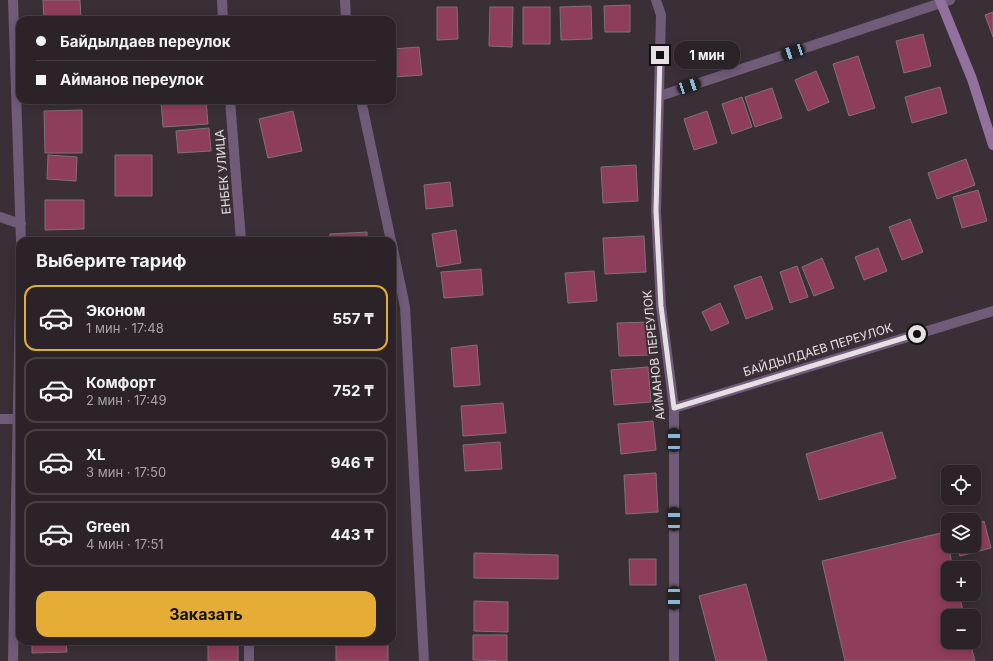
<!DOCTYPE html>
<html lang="ru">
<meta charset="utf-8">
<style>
body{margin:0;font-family:Inter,sans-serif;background:#382f34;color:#f1f3f6;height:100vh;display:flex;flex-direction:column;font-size:15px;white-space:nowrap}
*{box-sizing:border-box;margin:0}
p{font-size:13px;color:#a6a4a8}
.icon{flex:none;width:22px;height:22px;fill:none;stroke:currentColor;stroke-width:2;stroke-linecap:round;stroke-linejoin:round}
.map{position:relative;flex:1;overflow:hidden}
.panel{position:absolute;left:16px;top:237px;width:380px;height:408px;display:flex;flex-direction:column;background:#2c2328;border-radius:12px;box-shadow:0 2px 10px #0003,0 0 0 1px #484045}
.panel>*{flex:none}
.guide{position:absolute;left:16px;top:16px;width:380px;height:88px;border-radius:12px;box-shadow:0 2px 10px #0003,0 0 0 1px #484045;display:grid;align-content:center;height:88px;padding:0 20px;background:#2c2328}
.tools{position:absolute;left:941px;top:465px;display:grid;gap:8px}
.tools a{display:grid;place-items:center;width:40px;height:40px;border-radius:8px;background:#2c2328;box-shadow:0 2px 10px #0003,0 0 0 1px #484045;font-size:20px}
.end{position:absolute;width:18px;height:18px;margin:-9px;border:5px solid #e6dfe4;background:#111;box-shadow:0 0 0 2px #111}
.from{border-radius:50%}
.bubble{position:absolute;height:28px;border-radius:12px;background:#2c2328;box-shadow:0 2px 10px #0003,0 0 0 1px #484045;font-size:13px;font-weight:700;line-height:28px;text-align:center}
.car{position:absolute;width:12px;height:24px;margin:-12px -6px;border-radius:5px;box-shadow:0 0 3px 1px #0007;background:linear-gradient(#222 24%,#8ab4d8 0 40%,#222 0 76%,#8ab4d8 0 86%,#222 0)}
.guide b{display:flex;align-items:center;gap:14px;height:38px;font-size:15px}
.guide b+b{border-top:1px solid #484045}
.guide i{width:10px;height:10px;background:#f1f3f6}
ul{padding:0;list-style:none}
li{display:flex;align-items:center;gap:12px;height:66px;margin:0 8px 6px;padding:0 12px;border:2px solid #484045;border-radius:12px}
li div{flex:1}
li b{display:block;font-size:15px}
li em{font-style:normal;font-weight:700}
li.active{border-color:#e5ad36}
li>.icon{width:36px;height:36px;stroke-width:1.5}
h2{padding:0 20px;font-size:18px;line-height:48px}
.primary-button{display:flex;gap:8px;margin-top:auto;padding:8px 20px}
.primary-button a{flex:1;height:46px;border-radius:12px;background:#e5ad36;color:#111;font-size:16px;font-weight:700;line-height:46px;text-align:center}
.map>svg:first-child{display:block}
</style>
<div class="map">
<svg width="993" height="661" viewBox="0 0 993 661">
<rect width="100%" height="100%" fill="#3a2f36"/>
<!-- building -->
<path fill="#8f3d5d" stroke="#807176" d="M43,0h37l1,20h-37z
M630,5v27h-25l-1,-26z
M591,6l1,33 -31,1 -1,-33z
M437,7h20l1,32 -21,1z
M490,7h23l-1,40 -23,-1z
M523,7h27v37h-27z
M993,12v25l-8,-22z
M923,34l8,32 -27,7 -8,-32z
M419,47l3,28 -28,2 -2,-28z
M858,56l17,52 -26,8 -16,-52z
M816,71l13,31 -21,9 -13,-31z
M940,87l7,26 -35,10 -7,-26z
M772,88l10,30 -27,9 -10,-30z
M742,97l10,30 -20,7 -10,-30z
M161,100h45l2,24 -45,3z
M82,110v43h-37l-1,-42z
M293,111l9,40 -34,7 -9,-39z
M707,111l10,32 -23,7 -10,-31z
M209,128l2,23 -33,2 -2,-22z
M48,155l29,2 -1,24 -29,-2z
M115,155h37v41h-37z
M966,159l9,26 -38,14 -9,-26z
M636,165l2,36 -35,2 -2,-36z
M450,182l3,24 -27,3 -2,-24z
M978,190l9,31 -25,7 -9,-31z
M45,200h39v29l-39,1z
M910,219l13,33 -21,8 -13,-33z
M456,230l5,33 -24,4 -5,-33z
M367,232v9h-37v-7z
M644,236l2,36 -41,2 -2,-36z
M878,248l9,23 -23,9 -9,-23z
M822,258l12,30 -20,8 -12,-29z
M797,266l11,31 -18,6 -10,-31z
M481,269l2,26 -39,3 -3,-26z
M594,271l3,30 -29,2 -3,-30z
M761,276l12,33 -27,10 -12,-33z
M720,303l9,20 -18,8 -9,-19z
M650,322l1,33 -32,1 -2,-33z
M477,345l3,40 -26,2 -3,-39z
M648,367l3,35 -37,3 -3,-35z
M503,403l3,30 -43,3 -2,-30z
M653,421l3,29 -35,4 -3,-30z
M882,432l14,46 -77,22 -13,-46z
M500,442l2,27 -37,2 -2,-26z
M656,473l2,39 -32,2 -2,-39z
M984,521l7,27 -31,8 -3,-10h17v-22z
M945,532l8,36h-5v26h11l5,22h-16v26h22l5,19h-130l-23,-100z
M474,553l84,2v24l-84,-1z
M629,559h27v26h-26z
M746,584l21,77h-51l-17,-65z
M474,601l34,1v30l-34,-1z
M473,635h34v26l-34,-1z
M32,641h34l1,11 -35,1z
M208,641h30v20h-30z
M336,644l52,1v16h-52z"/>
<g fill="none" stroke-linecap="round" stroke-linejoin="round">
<!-- street -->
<path stroke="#705b79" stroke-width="10" d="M13,0l8,241
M222,0l1,20
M345,0l1,20
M656,0l5,15 -5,196 5,95 13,102v253
M660,96l290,-96
M230,100l11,141
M361,100l30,141
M0,217l21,7
M392,244l13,63 19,354
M674,408l319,-97
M0,419h18
M249,641v20
M13,661l7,-361"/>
<!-- secondary -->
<path stroke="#92719f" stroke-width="10" d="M940,0l32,79 21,66"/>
</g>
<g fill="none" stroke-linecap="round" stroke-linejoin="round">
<!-- route -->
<path stroke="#e6dfe4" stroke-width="5" d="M660,55l-4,156 5,95 13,102 243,-74"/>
</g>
<g text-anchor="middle" stroke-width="4" stroke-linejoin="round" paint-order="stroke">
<!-- street labels -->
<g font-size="12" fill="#e6dfe4" stroke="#3a2f36">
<text transform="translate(223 172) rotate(-95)" y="4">ЕНБЕК УЛИЦА</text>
<text transform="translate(818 350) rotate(-17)" y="4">БАЙДЫЛДАЕВ ПЕРЕУЛОК</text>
<text transform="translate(654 355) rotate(-96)" y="4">АЙМАНОВ ПЕРЕУЛОК</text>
</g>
</g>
</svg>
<div class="tools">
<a><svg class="icon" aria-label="locate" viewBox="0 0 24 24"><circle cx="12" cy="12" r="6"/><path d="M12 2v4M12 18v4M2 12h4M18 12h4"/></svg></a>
<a><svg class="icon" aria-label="layers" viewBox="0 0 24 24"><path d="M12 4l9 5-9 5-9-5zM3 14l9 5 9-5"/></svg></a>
<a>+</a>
<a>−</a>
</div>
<i class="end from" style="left:917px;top:334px"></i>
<i class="end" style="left:660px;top:55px"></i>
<div class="bubble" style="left:674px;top:41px;width:66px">1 мин</div>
<i class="car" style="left:793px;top:52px;rotate:252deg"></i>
<i class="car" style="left:689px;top:86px;rotate:72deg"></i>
<i class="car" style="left:674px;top:440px;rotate:0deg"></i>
<i class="car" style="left:674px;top:519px;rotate:0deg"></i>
<i class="car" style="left:674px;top:598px;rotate:180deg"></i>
<div class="guide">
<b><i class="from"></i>Байдылдаев переулок</b>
<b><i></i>Айманов переулок</b>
</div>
<section class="panel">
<h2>Выберите тариф</h2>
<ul>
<li class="active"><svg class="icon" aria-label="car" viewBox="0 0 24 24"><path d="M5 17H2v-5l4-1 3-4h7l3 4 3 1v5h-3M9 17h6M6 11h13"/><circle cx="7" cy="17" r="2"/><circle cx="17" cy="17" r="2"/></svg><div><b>Эконом</b><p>1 мин · 17:48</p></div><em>557 ₸</em></li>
<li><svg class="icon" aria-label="car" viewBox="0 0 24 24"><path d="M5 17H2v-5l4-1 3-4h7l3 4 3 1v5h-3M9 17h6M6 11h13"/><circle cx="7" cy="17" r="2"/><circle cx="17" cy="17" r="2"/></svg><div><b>Комфорт</b><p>2 мин · 17:49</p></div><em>752 ₸</em></li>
<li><svg class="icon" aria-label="car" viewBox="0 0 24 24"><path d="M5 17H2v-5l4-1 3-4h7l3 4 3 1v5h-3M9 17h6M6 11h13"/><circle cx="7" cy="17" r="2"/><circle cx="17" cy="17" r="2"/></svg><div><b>XL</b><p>3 мин · 17:50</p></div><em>946 ₸</em></li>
<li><svg class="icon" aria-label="car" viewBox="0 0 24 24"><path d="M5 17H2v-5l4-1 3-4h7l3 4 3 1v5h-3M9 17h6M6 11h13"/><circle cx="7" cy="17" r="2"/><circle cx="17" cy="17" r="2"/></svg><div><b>Green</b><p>4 мин · 17:51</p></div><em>443 ₸</em></li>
</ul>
<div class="primary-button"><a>Заказать</a></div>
</section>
</div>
